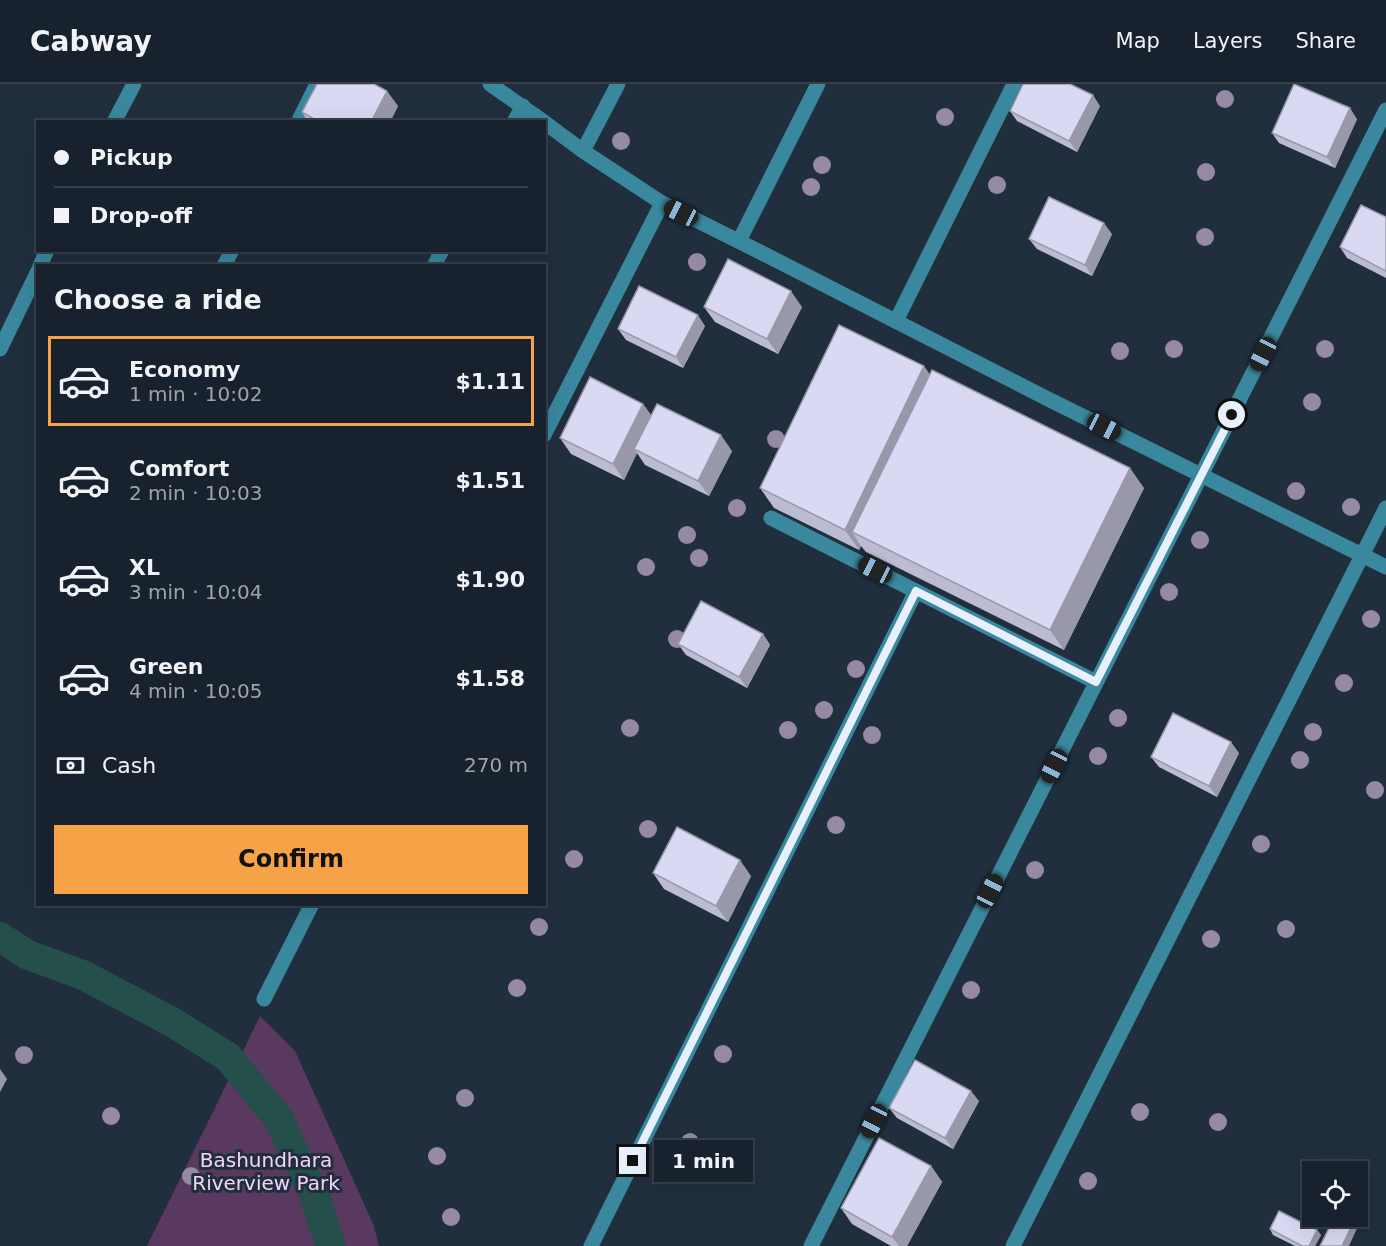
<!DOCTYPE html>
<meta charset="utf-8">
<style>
body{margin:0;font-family:"DejaVu Sans",sans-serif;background:#212a36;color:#f1f3f6;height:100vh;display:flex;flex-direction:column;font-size:22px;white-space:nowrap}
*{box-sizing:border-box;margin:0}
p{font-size:20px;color:#9fa4aa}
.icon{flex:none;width:33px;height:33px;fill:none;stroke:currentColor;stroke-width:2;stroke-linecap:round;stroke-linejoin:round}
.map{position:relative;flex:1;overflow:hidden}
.side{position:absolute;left:36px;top:180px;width:510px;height:642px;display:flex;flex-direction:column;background:#18222e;border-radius:0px;box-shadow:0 6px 24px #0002,0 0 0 2px #363f4a}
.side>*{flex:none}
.hud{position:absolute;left:36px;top:36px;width:510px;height:132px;border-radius:0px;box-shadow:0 6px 24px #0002,0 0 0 2px #363f4a;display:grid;align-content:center;height:132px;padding:0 18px;background:#18222e}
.tools{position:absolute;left:1302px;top:1077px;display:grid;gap:12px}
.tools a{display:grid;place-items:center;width:66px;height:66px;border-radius:0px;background:#18222e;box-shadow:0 6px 24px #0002,0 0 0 2px #363f4a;font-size:30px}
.end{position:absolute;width:27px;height:27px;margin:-14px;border:8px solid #e7f0fb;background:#111;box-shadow:0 0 0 3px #111}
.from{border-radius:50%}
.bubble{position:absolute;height:42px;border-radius:0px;background:#18222e;box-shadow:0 6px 24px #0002,0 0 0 2px #363f4a;font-size:20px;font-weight:700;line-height:42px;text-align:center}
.car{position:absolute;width:18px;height:36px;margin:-18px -9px;border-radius:8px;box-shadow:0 0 4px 2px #0007;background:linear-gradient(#222 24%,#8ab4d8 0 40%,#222 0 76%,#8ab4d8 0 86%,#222 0)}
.hud b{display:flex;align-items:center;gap:21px;height:57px;font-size:22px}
.hud b+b{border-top:2px solid #363f4a}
.hud i{width:15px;height:15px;background:#f1f3f6}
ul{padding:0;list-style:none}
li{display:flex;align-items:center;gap:18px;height:90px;margin:0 12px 9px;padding:0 6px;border:3px solid transparent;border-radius:0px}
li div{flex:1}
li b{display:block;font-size:22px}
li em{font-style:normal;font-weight:700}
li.selected{border-color:#f6a247}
li>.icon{width:54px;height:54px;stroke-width:1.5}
h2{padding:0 18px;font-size:27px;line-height:72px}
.pay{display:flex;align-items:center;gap:15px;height:66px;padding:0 18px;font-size:22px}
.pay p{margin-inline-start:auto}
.cta{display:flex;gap:12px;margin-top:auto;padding:12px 18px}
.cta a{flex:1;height:69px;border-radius:0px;background:#f6a247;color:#111;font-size:24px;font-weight:700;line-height:69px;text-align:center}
header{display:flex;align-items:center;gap:36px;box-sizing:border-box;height:84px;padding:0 30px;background:#18222e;border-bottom:2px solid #363f4a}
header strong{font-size:28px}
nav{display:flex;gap:33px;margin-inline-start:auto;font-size:21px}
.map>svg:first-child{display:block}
</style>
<header>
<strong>Cabway</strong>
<nav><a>Map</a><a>Layers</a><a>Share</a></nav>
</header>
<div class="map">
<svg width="1386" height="1162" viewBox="0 0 1386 1162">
<rect width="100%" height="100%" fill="#202e3e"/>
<!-- green -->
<path fill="#5a3960" d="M260,932l35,35 79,175 5,20h-232z"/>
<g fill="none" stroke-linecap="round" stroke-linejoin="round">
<!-- canal -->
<path stroke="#244f4a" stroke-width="30" d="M0,853l28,18 55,20 89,47 56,35 50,61 36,77 17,51"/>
<!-- minor -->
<path stroke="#3a889d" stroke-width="15" d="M490,0l54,38
M114,38l20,-38
M298,38l19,-38
M514,38l9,-16
M544,38l39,29 79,52 106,53 278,142 340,169
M583,67l35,-67
M739,157l79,-157
M40,182l7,-16
M224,182l8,-16
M434,182l8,-16
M896,237l118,-237
M0,265l38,-78
M544,351l118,-232
M771,434l325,164
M264,915l48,-95
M591,1162l325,-655
M811,1162l575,-1136
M1013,1162l373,-738"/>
</g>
<!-- trees -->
<g fill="#9589a5">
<circle cx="1225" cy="15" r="9"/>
<circle cx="945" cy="33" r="9"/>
<circle cx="621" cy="57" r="9"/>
<circle cx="822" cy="81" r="9"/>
<circle cx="1206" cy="88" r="9"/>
<circle cx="997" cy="101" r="9"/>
<circle cx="811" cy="103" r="9"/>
<circle cx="1205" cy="153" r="9"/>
<circle cx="697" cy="178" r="9"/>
<circle cx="1174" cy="265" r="9"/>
<circle cx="1325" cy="265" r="9"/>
<circle cx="1120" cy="267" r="9"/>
<circle cx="1312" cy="318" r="9"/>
<circle cx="776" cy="355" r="9"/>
<circle cx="1296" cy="407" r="9"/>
<circle cx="1351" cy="423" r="9"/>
<circle cx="737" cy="424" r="9"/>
<circle cx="687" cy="451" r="9"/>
<circle cx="1200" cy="456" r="9"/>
<circle cx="699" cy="474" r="9"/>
<circle cx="646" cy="483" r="9"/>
<circle cx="1169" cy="508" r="9"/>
<circle cx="1371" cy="535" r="9"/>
<circle cx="677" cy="555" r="9"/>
<circle cx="856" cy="585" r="9"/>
<circle cx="1344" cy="599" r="9"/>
<circle cx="824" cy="626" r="9"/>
<circle cx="1118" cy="634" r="9"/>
<circle cx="630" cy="644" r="9"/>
<circle cx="788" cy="646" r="9"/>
<circle cx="1313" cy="648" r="9"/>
<circle cx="872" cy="651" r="9"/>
<circle cx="1098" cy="672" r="9"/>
<circle cx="1300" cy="676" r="9"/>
<circle cx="1375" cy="706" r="9"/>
<circle cx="836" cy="741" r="9"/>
<circle cx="648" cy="745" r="9"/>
<circle cx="1261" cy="760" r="9"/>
<circle cx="574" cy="775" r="9"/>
<circle cx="1035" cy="786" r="9"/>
<circle cx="539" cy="843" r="9"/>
<circle cx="1286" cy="845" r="9"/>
<circle cx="1211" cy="855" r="9"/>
<circle cx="517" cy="904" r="9"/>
<circle cx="971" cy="906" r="9"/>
<circle cx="723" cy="970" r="9"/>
<circle cx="24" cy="971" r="9"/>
<circle cx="465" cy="1014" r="9"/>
<circle cx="1140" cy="1028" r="9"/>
<circle cx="111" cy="1032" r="9"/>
<circle cx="1218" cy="1038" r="9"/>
<circle cx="690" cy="1058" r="9"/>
<circle cx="437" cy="1072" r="9"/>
<circle cx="191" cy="1092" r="9"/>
<circle cx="1088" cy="1097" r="9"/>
<circle cx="451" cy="1133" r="9"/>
</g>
<!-- wall -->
<path fill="#bbbbd1" d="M398,22l-8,16h-82l-6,-10z
M1100,22l-23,46 -60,-31 -7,-10z
M1357,35l-22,49 -56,-25 -7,-10z
M1386,133v61l-39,-20 -7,-11z
M1112,150l-20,42 -55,-27 -8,-10z
M704,223h98l-24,47 -63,-32z
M705,242l-22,42 -57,-28 -8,-11z
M930,290l214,114 -80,162 -198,-98 -5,-6 -2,4 -85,-42 -14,-20z
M643,320l8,11 81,36 -23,45 -64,-31 -8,-12 -13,27 -53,-26 -11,-16z
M763,550l7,11 -23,43 -61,-33 -8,-11z
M1239,669l-22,44 -58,-30 -8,-10z
M653,789l98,3 -23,46 -64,-33z
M979,1017l-26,48 -56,-31 -8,-10z
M931,1082l11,16 -35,64h-16l-39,-22 -11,-16z
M1270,1145l47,1 4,5 -6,11h-20l-22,-11z"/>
<!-- shaded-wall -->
<path fill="#9998aa" d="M387,7l11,15 -8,16h-19z
M1093,11l7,11 -23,46 -8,-11z
M1350,24l7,11 -22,49 -8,-11z
M1104,139l8,11 -20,42 -7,-11z
M791,207l11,16 -24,47 -11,-15z
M698,231l7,11 -22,42 -7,-11z
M924,282l15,21 -87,145 9,14 -2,4 -14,-20z
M643,320l11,16 -20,29 3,4 -13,27 -11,-16z
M721,351l11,16 -23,45 -11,-15z
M1130,384l14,20 -80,162 -14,-20z
M763,550l7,11 -23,43 -8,-11z
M1231,658l8,11 -22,44 -8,-11z
M740,776l11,16 -23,46 -12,-16z
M0,985l7,10 -7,13z
M971,1007l8,10 -26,48 -8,-11z
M931,1082l11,16 -35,64h-8l-7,-9z
M1355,1135l4,5 -10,22h-7z
M1317,1146l4,5 -6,11h-6z"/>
<!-- building -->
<path fill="#dad9f3" stroke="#9998aa" stroke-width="1.5" d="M317,0h57l13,7 -16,31h-52l-17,-10z
M1023,0h47l23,11 -24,46 -59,-30z
M1294,0l56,24 -23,49 -55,-24z
M1049,113l55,26 -19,42 -56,-26z
M1361,121l25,12v54l-46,-24z
M728,175l63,32 -24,48 -63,-32z
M639,202l59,29 -22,42 -58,-28z
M839,241l85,41 -79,164 -85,-42z
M932,286l198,98 -80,162 -198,-98z
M590,293l53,27 -30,60 -53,-26z
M657,320l64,31 -23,46 -64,-32z
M701,517l62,33 -24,43 -61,-33z
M1173,629l58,29 -22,44 -58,-29z
M677,743l63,33 -24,46 -63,-33z
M915,976l56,31 -26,47 -56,-30z
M879,1054l52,28 -39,71 -51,-29z
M1279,1127l38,19 -8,16h-7l-32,-17z
M1335,1132h15l5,3 -13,27h-22z"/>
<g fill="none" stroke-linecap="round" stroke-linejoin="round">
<!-- route -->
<path stroke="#e7f0fb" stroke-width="8" d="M633,1077l283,-570 180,91 136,-267"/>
</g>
<g text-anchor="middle" stroke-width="6" stroke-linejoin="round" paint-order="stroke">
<!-- park labels -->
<g font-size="20" fill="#f4d4f9" stroke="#202e3e">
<text x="266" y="1083">Bashundhara<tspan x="266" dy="23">Riverview Park</tspan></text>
</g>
</g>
</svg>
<div class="tools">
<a><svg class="icon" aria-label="locate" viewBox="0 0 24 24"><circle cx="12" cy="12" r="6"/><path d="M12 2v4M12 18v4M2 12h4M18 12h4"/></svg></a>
</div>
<i class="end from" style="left:1232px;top:331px"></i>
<i class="end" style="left:633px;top:1077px"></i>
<div class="bubble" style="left:654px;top:1056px;width:99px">1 min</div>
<i class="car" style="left:681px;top:129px;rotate:296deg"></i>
<i class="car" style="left:1263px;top:270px;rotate:207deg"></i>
<i class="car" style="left:1104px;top:343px;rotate:117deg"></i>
<i class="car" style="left:875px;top:486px;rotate:297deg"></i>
<i class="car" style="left:1054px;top:682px;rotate:207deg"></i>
<i class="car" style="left:990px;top:807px;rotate:27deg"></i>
<i class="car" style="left:874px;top:1037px;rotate:207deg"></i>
<div class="hud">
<b><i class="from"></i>Pickup</b>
<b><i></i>Drop-off</b>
</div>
<section class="side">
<h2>Choose a ride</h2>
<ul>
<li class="selected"><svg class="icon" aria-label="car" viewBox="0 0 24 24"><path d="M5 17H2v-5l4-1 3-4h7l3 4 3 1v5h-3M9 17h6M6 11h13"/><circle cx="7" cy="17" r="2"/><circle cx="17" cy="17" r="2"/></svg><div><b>Economy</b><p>1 min · 10:02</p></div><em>$1.11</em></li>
<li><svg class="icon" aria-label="car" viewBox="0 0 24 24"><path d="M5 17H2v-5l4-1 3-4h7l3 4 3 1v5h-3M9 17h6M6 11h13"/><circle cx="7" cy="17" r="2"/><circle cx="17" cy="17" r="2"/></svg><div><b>Comfort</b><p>2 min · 10:03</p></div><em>$1.51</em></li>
<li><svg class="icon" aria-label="car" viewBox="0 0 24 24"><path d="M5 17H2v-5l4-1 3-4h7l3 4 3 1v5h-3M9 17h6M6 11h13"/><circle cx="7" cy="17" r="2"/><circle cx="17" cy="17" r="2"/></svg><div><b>XL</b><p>3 min · 10:04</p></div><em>$1.90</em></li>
<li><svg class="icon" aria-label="car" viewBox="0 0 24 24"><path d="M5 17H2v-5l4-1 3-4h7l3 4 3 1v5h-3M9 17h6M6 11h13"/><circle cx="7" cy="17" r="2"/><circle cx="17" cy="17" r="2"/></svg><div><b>Green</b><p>4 min · 10:05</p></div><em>$1.58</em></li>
</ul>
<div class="pay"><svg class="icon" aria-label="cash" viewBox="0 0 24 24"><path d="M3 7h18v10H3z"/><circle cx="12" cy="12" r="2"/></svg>Cash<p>270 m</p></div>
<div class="cta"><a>Confirm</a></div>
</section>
</div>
